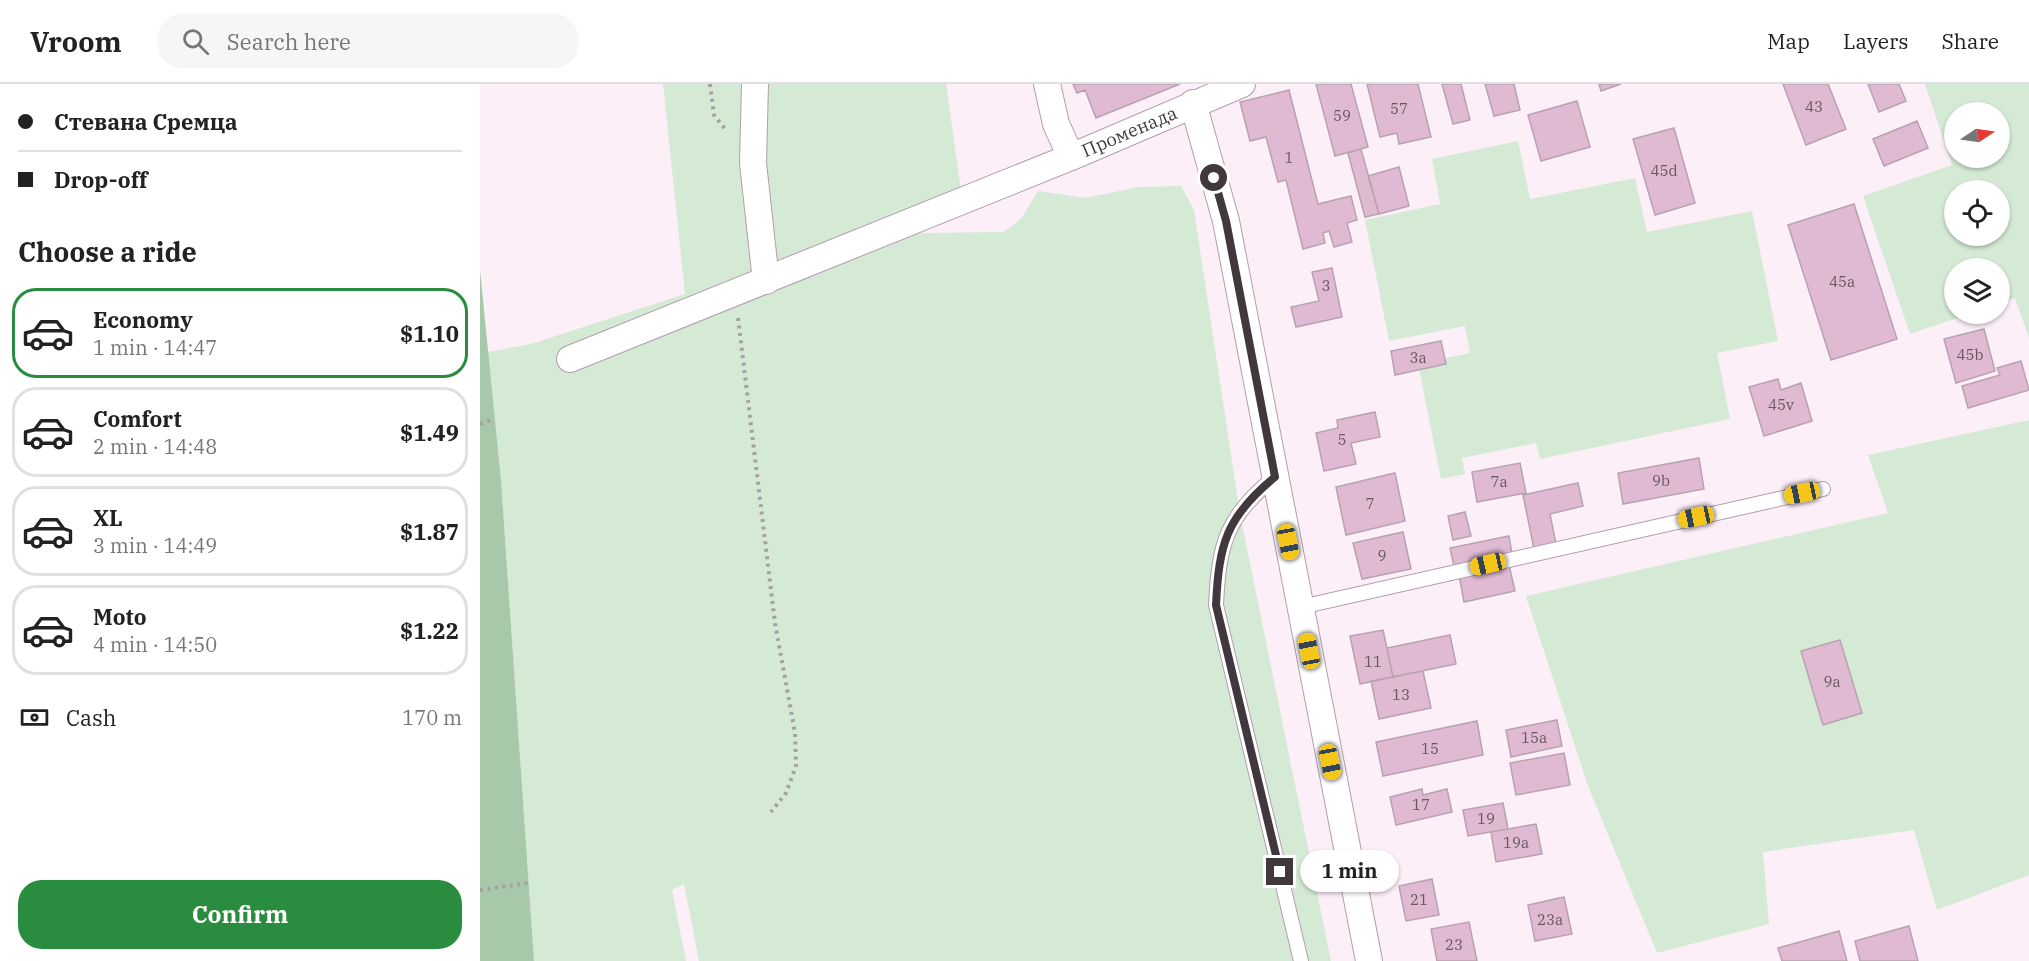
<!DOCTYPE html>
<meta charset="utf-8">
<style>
body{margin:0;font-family:"IBM Plex Serif",serif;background:#f6f6f6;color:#222;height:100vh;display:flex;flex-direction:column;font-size:22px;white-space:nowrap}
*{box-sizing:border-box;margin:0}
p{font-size:20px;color:#767676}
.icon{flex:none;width:33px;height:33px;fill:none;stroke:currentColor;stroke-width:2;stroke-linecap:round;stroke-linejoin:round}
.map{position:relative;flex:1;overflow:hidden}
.side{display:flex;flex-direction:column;background:#fff;width:480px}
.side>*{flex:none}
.banner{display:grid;align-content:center;height:132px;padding:0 18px;background:#fff}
.needle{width:39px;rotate:77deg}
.fabs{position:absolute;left:1464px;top:18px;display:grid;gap:12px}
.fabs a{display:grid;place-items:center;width:66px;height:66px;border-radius:50%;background:#fff;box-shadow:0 2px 4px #0004;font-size:30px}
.end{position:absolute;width:27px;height:27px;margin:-14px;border:8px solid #41383e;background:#fff;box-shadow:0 0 0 3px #fff}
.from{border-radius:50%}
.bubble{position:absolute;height:42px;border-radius:21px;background:#fff;box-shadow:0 2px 4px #0004;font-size:20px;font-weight:800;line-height:42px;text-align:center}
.car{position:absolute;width:18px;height:36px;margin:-18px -9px;border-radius:8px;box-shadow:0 0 4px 2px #0007;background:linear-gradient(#f5c518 24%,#345 0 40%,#f5c518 0 76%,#345 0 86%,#f5c518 0)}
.banner b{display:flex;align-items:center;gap:21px;height:57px;font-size:22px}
.banner b+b{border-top:2px solid #e0e0e0}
.banner i{width:15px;height:15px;background:#222}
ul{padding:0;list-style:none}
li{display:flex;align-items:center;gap:18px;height:90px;margin:0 12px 9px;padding:0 6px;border:3px solid #e0e0e0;border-radius:24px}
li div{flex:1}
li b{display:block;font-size:22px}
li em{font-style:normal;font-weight:800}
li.current{border-color:#2a8c3f}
li>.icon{width:54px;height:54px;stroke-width:1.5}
h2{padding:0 18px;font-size:27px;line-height:72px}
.pay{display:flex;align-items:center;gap:15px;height:66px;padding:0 18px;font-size:22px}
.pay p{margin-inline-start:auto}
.primary-button{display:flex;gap:12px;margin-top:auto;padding:12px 18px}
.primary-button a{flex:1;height:69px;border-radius:24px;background:#2a8c3f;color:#fff;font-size:24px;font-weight:800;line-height:69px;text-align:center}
header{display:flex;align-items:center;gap:36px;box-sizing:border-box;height:84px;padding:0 30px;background:#fff;border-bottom:2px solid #e0e0e0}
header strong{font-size:28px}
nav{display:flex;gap:33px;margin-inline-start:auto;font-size:21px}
.search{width:420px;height:54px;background:#f6f6f6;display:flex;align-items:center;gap:15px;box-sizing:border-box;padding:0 21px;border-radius:24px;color:#767676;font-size:22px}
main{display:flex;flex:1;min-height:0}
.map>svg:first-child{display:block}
</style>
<header>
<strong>Vroom</strong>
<div class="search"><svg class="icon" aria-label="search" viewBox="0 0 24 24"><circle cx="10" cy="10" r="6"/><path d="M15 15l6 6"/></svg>Search here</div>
<nav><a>Map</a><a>Layers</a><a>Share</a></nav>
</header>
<main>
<section class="side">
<div class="banner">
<b><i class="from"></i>Стевана Сремца</b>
<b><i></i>Drop-off</b>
</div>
<h2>Choose a ride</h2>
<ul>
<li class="current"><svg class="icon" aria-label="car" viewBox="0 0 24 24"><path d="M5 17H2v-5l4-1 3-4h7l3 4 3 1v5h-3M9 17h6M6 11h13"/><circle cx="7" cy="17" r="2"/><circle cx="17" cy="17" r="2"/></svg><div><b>Economy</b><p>1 min · 14:47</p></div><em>$1.10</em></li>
<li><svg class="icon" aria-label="car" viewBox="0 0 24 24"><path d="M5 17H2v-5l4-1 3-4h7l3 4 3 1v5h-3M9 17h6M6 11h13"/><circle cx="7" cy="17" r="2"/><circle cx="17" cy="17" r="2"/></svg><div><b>Comfort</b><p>2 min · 14:48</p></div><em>$1.49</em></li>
<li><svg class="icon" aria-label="car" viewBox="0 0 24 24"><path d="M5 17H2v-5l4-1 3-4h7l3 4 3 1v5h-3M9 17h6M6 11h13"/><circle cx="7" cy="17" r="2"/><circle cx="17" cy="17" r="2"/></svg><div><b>XL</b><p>3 min · 14:49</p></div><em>$1.87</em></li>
<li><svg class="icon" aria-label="car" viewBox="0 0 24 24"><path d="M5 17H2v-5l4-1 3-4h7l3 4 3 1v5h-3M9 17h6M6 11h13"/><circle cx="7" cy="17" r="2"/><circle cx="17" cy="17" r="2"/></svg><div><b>Moto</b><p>4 min · 14:50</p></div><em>$1.22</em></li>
</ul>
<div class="pay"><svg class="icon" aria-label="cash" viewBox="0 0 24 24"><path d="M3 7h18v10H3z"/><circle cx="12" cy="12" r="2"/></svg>Cash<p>170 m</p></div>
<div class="primary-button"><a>Confirm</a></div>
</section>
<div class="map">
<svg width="1549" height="877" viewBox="0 0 1549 877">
<rect width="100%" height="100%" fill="#fdeff8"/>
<!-- green -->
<path fill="#d4ead5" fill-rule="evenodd" d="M183,0h283l15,106 -110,44 152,-2 18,-13 17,-28 48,7 52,-11 43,-1 13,24 46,304 91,447h-632l-15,-77 -12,6 14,71h-152l-33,-481 -13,-128 43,-8 154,-50z
M1445,0h104v254l-14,-40 -15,5v-35h-46v46h15l-59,20 -47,-138 89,-31zM1474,28h46v46h-46zM1474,106h46v46h-46z
M1038,57l12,58 105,-21 12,54 105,-21 26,130 -61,12 13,66 -190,40 -4,-16 -74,15 3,16 -24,5 -23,-115 52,-11 -5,-27 -76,15 -24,-121 75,-16 -8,-45z
M1549,336v455l-92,35 -23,-80 -151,22 6,72 -112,29 -69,-167 -62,-190 362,-83 -20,-58z"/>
<!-- water -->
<path fill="#a7c9aa" d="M0,186l21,210 33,481h-54z"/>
<!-- building -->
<path fill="#e0b9d3" stroke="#b8a2b0" stroke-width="1.5" d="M593,0h107l-84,34 -11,-28 -8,3z
M836,0h35l17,63 -33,9z
M887,0h51l13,53 -32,7 -2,-11 -17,4z
M962,0h19l9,36 -17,4z
M1005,0h29l6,26 -26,6z
M1119,0h22l-20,7z
M1303,0h45l18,45 -40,16z
M1388,0h31l7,17 -27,11z
M809,6l29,114 33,-8 6,24 -10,3 5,19 -18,5 -5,-16 -6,2 2,10 -22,6 -17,-69 -8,2 -12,-45 -16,4 -10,-39z
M1097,17l13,46 -49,14 -13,-46z
M1437,37l11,27 -44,18 -11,-27z
M1194,44l21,75 -40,12 -22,-76z
M881,65l18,65 -14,3 -17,-64z
M919,83l10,39 -30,8 -11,-38z
M1374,120l43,135 -66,21 -43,-135z
M852,184l10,49 -46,10 -5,-20 28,-6 -7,-29z
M1504,245l11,42 -39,12 -12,-44z
M961,257l5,23 -51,11 -4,-24z
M1541,277l8,29 -61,18 -6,-22 38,-11 -3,-7z
M1298,295l3,11 20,-7 11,38 -48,15 -15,-49z
M895,328l5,25 -29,6 5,21 -32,7 -8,-38 22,-5 -1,-8z
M1219,374l5,31 -81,15 -5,-31z
M1040,379l6,30 -49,9 -5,-30z
M915,389l10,48 -59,14 -10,-48z
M1098,399l5,23 -33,8 6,30 -22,5 -11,-54z
M985,428l6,24 -18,4 -5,-24z
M923,448l8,37 -49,10 -9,-36z
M1029,452l3,18 -58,12 -4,-18z
M1029,481l6,26 -51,11 -5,-27z
M903,546l10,47 -33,7 -10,-48z
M970,551l6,29 -63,13 -6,-29z
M1360,556l22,73 -39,12 -22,-74z
M943,587l8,37 -52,11 -8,-38z
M1077,636l5,26 -51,11 -5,-27z
M997,637l6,34 -100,21 -7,-34z
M1084,669l6,32 -54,10 -6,-32z
M942,705l1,6 24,-6 5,23 -56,13 -6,-28z
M1023,719l5,26 -40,7 -5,-26z
M1056,740l6,30 -46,8 -5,-30z
M952,795l7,36 -33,6 -7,-35z
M1084,813l8,37 -37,7 -7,-36z
M989,838l8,39h-40l-6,-32z
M1429,842l9,35h-58l-5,-20z
M1359,847l8,30h-65l-4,-13z"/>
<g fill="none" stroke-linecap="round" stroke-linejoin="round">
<defs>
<path id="lane" d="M795,393c-49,39 -56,67 -59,128l85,356
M821,523l522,-118"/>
<g id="street">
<path d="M275,0l-2,79 13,118"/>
<path id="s1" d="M567,0l9,40 15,33 171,-73"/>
<path d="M713,19l33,118 143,740"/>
<path d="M90,275l501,-202"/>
</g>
</defs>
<!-- lane casing -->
<use href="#lane" stroke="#b39dab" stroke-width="16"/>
<!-- street casing -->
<use href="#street" stroke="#b39dab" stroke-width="28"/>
<!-- path -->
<path stroke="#aa9ea6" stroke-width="4" stroke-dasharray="3 4.5" stroke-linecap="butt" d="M230,0l4,31 12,15
M258,234l37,305 20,110 1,33 -10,27 -15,19
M0,340l14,-5
M0,806l48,-7"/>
<!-- lane -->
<use href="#lane" stroke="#fff" stroke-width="14"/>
<!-- street -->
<use href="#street" stroke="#fff" stroke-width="26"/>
</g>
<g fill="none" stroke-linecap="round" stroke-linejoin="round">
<!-- route -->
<path stroke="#41383e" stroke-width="8" d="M734,94l12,43 49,256c-49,40 -56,67 -59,128l64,267"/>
</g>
<g text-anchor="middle" stroke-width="4.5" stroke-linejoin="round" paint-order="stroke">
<!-- number labels -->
<g font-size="15" fill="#695863">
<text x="1334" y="28">43</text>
<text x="919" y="30">57</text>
<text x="862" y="37">59</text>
<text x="809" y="79">1</text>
<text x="1184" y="92">45d</text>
<text x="1362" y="203">45a</text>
<text x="846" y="207">3</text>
<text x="1490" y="276">45b</text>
<text x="938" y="279">3a</text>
<text x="1301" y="326">45v</text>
<text x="862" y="361">5</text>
<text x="1181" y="402">9b</text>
<text x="1019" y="403">7a</text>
<text x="890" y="425">7</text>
<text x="902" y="477">9</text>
<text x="893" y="583">11</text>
<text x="1352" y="603">9a</text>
<text x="921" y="616">13</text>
<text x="1054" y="659">15a</text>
<text x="950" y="670">15</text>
<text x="941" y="726">17</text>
<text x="1006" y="740">19</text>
<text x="1036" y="764">19a</text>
<text x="939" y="821">21</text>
<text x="1070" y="841">23a</text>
<text x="974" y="866">23</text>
</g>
<!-- street labels -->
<g font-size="18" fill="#41383e" stroke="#fff">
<text dy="6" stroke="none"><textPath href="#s1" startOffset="141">Променада</textPath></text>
</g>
</g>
</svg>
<div class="fabs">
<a><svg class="needle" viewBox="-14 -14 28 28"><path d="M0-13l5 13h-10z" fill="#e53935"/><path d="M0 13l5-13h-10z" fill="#767676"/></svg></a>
<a><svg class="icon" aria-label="locate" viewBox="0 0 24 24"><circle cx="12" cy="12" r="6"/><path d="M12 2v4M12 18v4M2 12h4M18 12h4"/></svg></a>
<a><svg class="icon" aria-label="layers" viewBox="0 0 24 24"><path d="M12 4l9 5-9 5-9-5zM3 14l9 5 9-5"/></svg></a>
</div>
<i class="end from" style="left:734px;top:94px"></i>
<i class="end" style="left:800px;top:788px"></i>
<div class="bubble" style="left:820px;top:766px;width:99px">1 min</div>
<i class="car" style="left:1322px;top:409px;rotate:258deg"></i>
<i class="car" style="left:1216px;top:433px;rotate:258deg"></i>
<i class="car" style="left:808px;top:458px;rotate:169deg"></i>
<i class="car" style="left:1008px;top:480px;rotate:257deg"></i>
<i class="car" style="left:829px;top:567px;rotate:349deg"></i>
<i class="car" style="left:850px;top:678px;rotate:169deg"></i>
</div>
</main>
